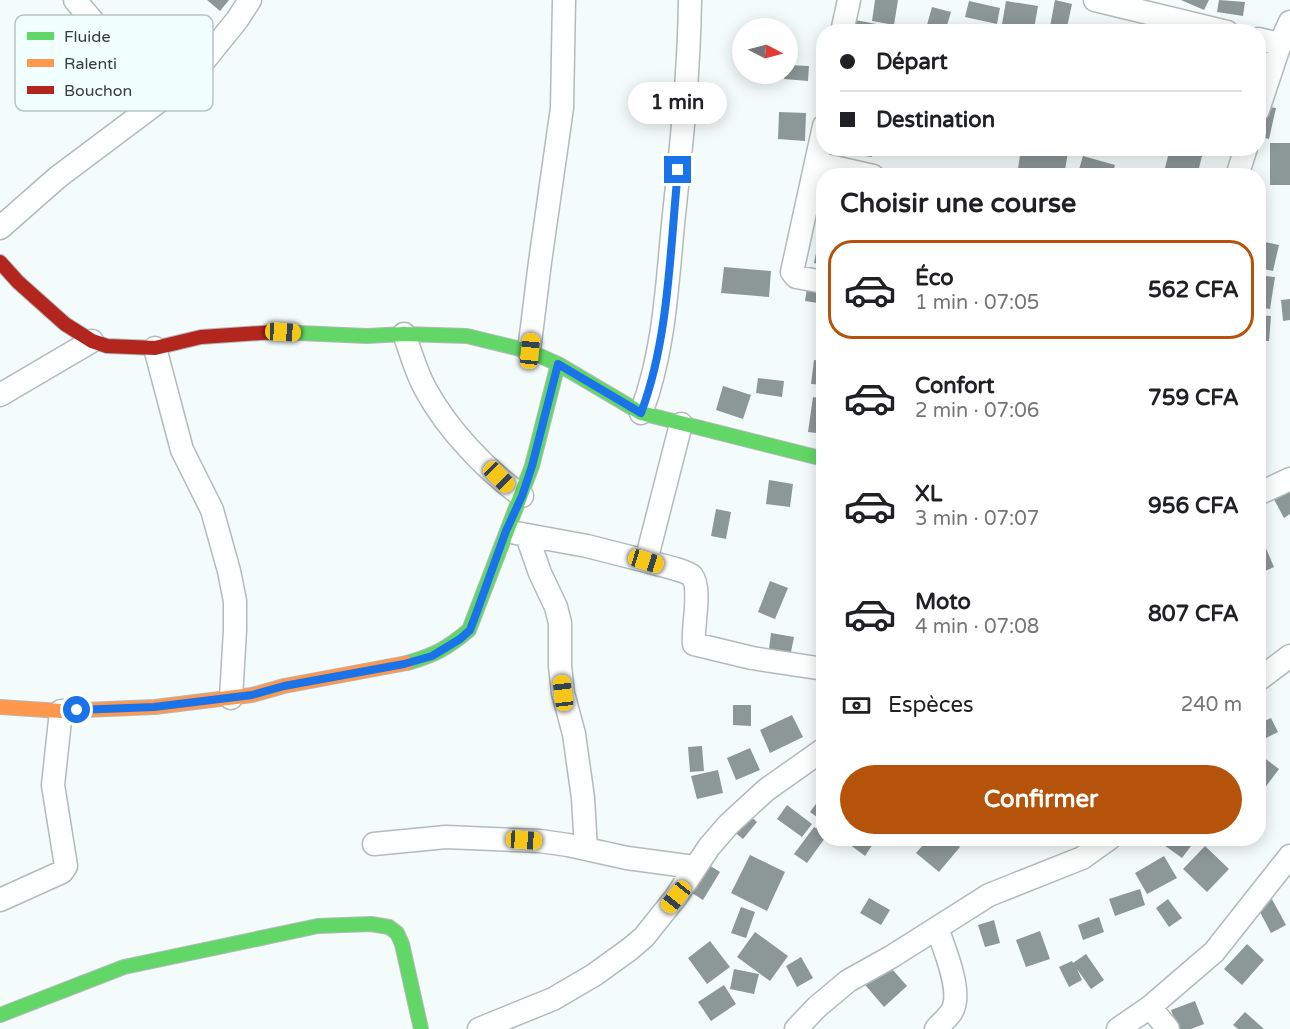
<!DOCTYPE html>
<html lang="fr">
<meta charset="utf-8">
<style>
body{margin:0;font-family:"Varela Round",sans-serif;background:#f6f6f6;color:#202124;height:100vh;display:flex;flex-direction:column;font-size:22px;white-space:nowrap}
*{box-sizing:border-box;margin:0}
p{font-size:20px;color:#757577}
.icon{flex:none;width:33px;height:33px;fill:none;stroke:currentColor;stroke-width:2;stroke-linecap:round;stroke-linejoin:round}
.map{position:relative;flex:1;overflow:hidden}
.panel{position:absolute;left:816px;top:168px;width:450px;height:678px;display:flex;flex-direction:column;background:#fff;border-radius:24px;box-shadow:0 3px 15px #0003}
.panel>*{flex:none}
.guide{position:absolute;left:816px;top:24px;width:450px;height:132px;border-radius:24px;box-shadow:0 3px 15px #0003;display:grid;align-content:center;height:132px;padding:0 24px;background:#fff}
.needle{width:39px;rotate:96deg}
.controls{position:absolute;left:732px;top:18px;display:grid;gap:12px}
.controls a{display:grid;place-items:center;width:66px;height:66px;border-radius:50%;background:#fff;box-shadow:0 3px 15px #0003;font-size:30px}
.end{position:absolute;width:27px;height:27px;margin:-14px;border:8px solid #1a73e8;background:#fff;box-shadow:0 0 0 3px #fff}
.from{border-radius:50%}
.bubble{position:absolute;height:42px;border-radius:21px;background:#fff;box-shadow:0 3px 15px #0003;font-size:20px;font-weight:800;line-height:42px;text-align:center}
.car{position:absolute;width:18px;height:36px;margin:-18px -9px;border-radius:8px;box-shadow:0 0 4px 2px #0007;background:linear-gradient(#f5c518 24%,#345 0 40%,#f5c518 0 76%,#345 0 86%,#f5c518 0)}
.guide b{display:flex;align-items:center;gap:21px;height:57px;font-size:22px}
.guide b+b{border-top:2px solid #e0e0e0}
.guide i{width:15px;height:15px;background:#202124}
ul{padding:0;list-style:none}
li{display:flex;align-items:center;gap:18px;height:99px;margin:0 12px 9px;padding:0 12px;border:3px solid transparent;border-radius:24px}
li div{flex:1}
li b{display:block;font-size:22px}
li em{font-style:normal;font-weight:800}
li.selected{border-color:#b45309}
li>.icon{width:54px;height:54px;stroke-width:1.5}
h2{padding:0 24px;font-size:27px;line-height:72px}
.pay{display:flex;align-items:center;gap:15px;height:66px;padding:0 24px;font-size:22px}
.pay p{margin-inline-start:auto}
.primary-button{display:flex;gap:12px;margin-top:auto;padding:12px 24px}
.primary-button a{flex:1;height:69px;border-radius:36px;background:#b45309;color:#fff;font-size:24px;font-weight:800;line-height:69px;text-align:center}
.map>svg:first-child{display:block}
</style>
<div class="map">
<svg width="1290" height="1029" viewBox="0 0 1290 1029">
<rect width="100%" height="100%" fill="#f4fcfb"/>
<!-- building -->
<path fill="#8c9797" d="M207,0h22l-9,11z
M875,0h23l-4,25 -22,-4z
M1055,0l17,4 -6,28h-17z
M1181,0h28l-5,10z
M1219,0l26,2 -2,14 -26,-4z
M969,1l31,7 -3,16 -32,-7z
M1006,1l32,5 -4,23 -32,-5z
M932,7l19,5 -6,20h-20z
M844,18l49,9 -1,5h-51z
M788,65l21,1 -1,15 -24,-2 1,-5h3z
M1262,106l14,2 -7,31 -11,-3v-12z
M779,112l27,1 -1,28 -27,-2z
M1270,143h20v42h-20z
M842,148h32l-2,9 -30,-4z
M907,148h16l-1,8 -16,-2z
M1021,148h27l20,4 -4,24h-47z
M1170,148h18l15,4 -6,24h-34z
M1083,156l32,9 -3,11h-35z
M1265,242l14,3 -6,26 -14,-3z
M817,248l7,1v16l-10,-2z
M724,267l47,4 -2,26 -48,-4z
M1258,275l17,2 -5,32 -12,-2z
M808,282l16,2v20l-19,-3z
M1290,299v21l-7,1 -2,-21z
M1258,315l13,1 -2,25h-11z
M814,360l10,1v24l-13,-1z
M758,378l26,3 -2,16 -26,-4z
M723,386l28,9 -8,24 -27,-9z
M813,397l11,2v35l-16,-2z
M1290,479v35l-6,4 -15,-28z
M769,480l24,4 -3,23 -24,-3z
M820,506l4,1v15l-7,-1z
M716,509l15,3 -5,27 -15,-3z
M1262,539l12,28 -16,7v-34z
M770,581l18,7 -13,31 -17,-7z
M820,610l4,1v31h-8z
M771,633l23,4 -3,15 -22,-3z
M733,705h18v21l-18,-1z
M792,715l11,22 -33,16 -10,-23z
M1271,718l7,14 -20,10v-18z
M702,746l2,25 -14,1 -2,-25z
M750,748l10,22 -24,10 -9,-22z
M1258,753l21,16 -15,20 -6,-5z
M718,770l5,23 -26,6 -6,-23z
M824,793v29l-14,-10z
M787,805l25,19 -10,13 -25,-18z
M741,808l16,14 -14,17 -16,-13z
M814,827l10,6 1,5 -18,25 -13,-9z
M841,838h36l-12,18z
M929,838h20l11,9 -21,25 -23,-19z
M1169,838h28l-15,20 -18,-13z
M1205,846l24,23 -22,23 -24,-23z
M750,855l35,17 -18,39 -36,-18z
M1164,856l13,22 -30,16 -12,-21z
M706,863l14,9 -17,28 -14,-9z
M1266,888l20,37 -15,8 -20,-38z
M1140,889l5,16 -30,11 -6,-17z
M869,898l21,12 -9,15 -21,-12z
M1168,899l14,19 -13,9 -13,-19z
M741,907l14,5 -9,26 -15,-5z
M1099,917l5,15 -21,8 -5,-15z
M994,920l6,23 -15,4 -7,-22z
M1040,931l10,28 -24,8 -10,-27z
M755,932l33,24 -18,25 -33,-24z
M710,941l20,26 -23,17 -19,-26z
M1247,944l17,16 -22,25 -18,-16z
M878,953l29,33 -23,21 -29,-34z
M1086,954l18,26 -13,9 -14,-20 5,11 -13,7 -10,-20 13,-6 1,2z
M801,957l12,21 -16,9 -11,-21z
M734,969l25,5 -5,20 -24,-5z
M724,985l12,19 -25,17 -13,-19z
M1195,1001l9,23 -13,5h-13l-7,-19z
M1245,1012l19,17h-26l-5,-4z"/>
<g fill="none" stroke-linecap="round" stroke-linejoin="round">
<defs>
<path id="street" d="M75,0l36,43 63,47
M1095,0l132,32
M842,32l7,-32
M1258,39l22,5
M1258,110l22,-66 10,-22
M824,126l-32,146 4,5 28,5
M816,163l57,13
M1237,176l9,-28
M0,228l58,-51 116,-87 25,-23 38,-47 13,-20
M404,334c7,18 12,39 22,56 21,39 60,80 96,106
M155,348l27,102 30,60 17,61 6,30v29l-4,68
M529,351l11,-89 22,-154 2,-108
M0,395l92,-54
M641,413c23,-60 26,-126 32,-189 8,-75 16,-149 17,-224
M1258,494l32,-15
M516,533l71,13 59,15 35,-137
M527,536l13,37 16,34 4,16v43l3,27 11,41 9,64 3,51
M646,561c9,3 40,9 46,15 10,13 0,52 2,68l58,14 72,11
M1258,680l32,-24
M374,844l72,-7 94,4 28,4 59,13 67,9
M0,900l62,-28 4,-6 -13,-81 8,-74
M1150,1007l18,22
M479,1029l74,-30 41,-24 36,-26 14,-12 32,-40 33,-50 20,-23 37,-34 58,-41
M796,1029l21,-22 31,-26 43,-24 98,-62 93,-37 28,-20
M936,1029c5,-6 12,-11 16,-18 11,-19 -8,-63 -15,-83
M1118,1029l32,-22 64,-55 76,-96"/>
<path id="fast" d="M276,332l91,4 37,-2 63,2 62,15 29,13 83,49 183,46
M407,663c28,-8 39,-14 62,-33l63,-164 26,-102
M0,1015l124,-48 194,-41 53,-2 18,3 8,6 5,11 19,85"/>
<path id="slow" d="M0,707l61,4 94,-4 97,-12 32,-9 123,-23"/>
<path id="jam" d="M0,262l18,20 47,42 27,17 15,5 48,2 46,-11 75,-5"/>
</defs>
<!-- street casing -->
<use href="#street" stroke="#b3bab9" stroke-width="25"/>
<!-- fast casing -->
<use href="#fast" stroke="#b3bab9" stroke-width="16"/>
<!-- slow casing -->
<use href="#slow" stroke="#b3bab9" stroke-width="16"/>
<!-- jam casing -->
<use href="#jam" stroke="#b3bab9" stroke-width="16"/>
<!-- street -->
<use href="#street" stroke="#fdfffe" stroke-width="22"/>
<!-- fast -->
<use href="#fast" stroke="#63d668" stroke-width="14"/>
<!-- slow -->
<use href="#slow" stroke="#ff974d" stroke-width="14"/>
<!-- jam -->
<use href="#jam" stroke="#b3261e" stroke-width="14"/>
</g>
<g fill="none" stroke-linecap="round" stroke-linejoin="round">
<!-- route -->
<path stroke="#1a73e8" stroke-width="8" d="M77,710l77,-3 98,-12 32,-9 120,-22 28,-8 28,-17 10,-9 6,-16 30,-83 16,-35 10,-30 26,-102 83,49c28,-74 29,-164 37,-243"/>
</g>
<!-- legend -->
<rect x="15" y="15" width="198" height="96" rx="9" fill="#f1fffe" stroke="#b9c4c4" stroke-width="1.5"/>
<rect x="27" y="32" width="27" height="8" fill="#63d668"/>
<rect x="27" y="59" width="27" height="8" fill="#ff974d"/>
<rect x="27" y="86" width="27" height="8" fill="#b3261e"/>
<g font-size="16" fill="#353c3c">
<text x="64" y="42">Fluide</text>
<text x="64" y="69">Ralenti</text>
<text x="64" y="96">Bouchon</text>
</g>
</svg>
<div class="controls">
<a><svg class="needle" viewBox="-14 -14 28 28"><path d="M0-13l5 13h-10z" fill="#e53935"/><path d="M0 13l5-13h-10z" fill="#757577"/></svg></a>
</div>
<i class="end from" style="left:77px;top:710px"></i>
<i class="end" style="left:678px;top:170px"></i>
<div class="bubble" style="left:628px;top:82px;width:99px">1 min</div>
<i class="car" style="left:283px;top:332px;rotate:93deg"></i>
<i class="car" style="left:530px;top:351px;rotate:6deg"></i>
<i class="car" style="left:499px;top:477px;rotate:135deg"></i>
<i class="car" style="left:646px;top:561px;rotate:107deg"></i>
<i class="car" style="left:563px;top:693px;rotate:353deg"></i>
<i class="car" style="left:524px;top:840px;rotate:94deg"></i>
<i class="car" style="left:676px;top:897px;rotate:219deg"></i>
<div class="guide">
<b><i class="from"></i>Départ</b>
<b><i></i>Destination</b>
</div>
<section class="panel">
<h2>Choisir une course</h2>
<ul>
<li class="selected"><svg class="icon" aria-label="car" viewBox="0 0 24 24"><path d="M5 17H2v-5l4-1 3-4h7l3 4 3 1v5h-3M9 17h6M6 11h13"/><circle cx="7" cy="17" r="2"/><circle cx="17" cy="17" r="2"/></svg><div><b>Éco</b><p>1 min · 07:05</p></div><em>562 CFA</em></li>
<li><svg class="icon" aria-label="car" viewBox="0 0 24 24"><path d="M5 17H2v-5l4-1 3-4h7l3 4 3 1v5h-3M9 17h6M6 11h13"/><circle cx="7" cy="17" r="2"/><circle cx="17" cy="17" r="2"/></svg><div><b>Confort</b><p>2 min · 07:06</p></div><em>759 CFA</em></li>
<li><svg class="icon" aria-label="car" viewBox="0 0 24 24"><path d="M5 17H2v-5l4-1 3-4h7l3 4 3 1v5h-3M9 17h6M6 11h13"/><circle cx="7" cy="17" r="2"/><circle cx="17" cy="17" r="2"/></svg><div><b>XL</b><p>3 min · 07:07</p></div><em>956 CFA</em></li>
<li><svg class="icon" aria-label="car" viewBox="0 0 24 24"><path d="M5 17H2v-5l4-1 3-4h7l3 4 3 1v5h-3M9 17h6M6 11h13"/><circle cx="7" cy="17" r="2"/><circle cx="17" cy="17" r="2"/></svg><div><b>Moto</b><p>4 min · 07:08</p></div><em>807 CFA</em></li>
</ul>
<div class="pay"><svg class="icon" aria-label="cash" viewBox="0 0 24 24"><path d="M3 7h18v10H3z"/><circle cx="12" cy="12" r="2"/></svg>Espèces<p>240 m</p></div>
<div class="primary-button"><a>Confirmer</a></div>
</section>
</div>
